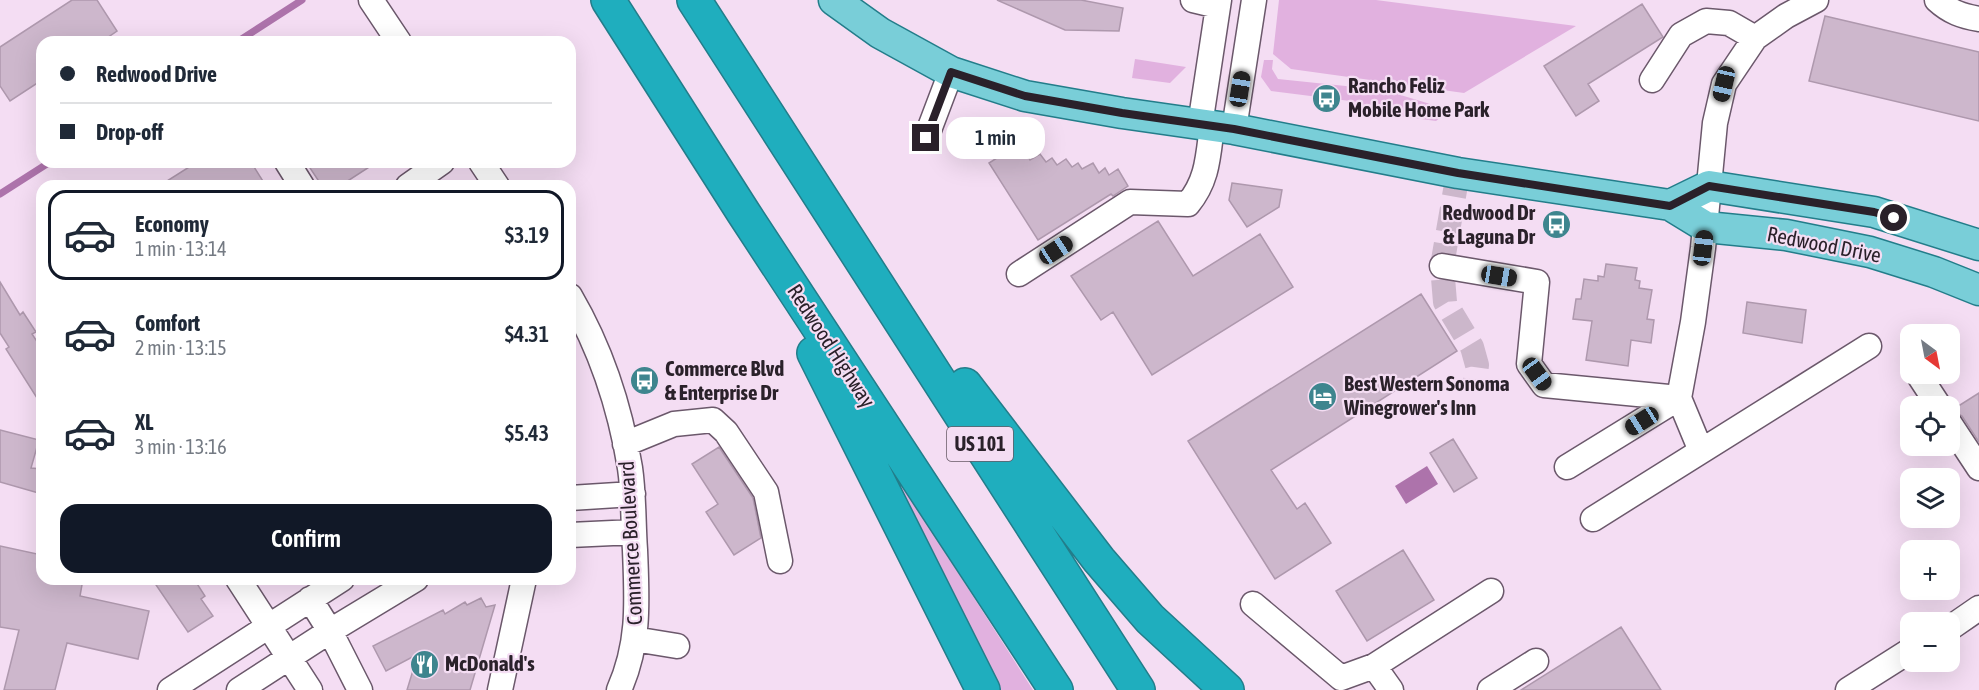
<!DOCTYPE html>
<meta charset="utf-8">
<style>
body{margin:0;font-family:"Asap Condensed",sans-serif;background:#f6f6f7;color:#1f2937;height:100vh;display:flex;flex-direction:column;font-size:22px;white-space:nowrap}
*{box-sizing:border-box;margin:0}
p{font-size:20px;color:#747a83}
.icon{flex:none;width:33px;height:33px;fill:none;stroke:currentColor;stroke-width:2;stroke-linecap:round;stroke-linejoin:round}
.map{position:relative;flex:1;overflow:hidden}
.panel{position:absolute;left:36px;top:180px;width:540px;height:405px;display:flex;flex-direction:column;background:#fff;border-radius:18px;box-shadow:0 6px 24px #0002}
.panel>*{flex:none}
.banner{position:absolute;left:36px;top:36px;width:540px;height:132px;border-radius:18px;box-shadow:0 6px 24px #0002;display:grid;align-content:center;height:132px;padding:0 24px;background:#fff}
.needle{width:39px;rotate:148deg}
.fabs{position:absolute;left:1900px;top:324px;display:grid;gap:12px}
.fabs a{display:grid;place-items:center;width:60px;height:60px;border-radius:12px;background:#fff;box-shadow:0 6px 24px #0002;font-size:30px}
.end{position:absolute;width:27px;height:27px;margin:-14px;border:8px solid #2a212a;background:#fff;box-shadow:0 0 0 3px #fff}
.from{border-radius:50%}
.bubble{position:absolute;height:42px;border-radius:18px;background:#fff;box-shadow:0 6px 24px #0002;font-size:20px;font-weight:600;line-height:42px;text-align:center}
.car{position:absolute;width:18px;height:36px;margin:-18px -9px;border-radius:8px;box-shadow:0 0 4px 2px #0007;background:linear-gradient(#222 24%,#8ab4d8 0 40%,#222 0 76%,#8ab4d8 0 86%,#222 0)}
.banner b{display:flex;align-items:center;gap:21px;height:57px;font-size:22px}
.banner b+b{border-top:2px solid #e0e1e3}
.banner i{width:15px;height:15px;background:#1f2937}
ul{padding:10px 0 0;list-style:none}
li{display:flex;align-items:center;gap:18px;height:90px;margin:0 12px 9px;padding:0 12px;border:3px solid transparent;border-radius:18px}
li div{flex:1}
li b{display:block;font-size:22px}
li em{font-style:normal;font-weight:600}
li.active{border-color:#111827}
li>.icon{width:54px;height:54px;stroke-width:1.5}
.button{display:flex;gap:12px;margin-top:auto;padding:12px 24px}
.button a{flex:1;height:69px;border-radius:18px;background:#111827;color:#fff;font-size:24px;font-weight:600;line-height:69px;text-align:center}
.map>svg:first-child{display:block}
</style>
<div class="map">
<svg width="1979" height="690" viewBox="0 0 1979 690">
<rect width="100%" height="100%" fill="#f4ddf3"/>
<!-- green -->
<path fill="#e1b1df" d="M1279,0h97l200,26 -112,67 -173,-24 -18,-15z
M1135,59l51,8 -16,16 -38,-5z
M1264,60h9l-1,9 6,10 106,11 66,20 -14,11 -59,-8 -19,-11 -87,-11 -10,-14z
M902,485l131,205h-33l-104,-200z"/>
<!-- water -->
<path fill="#ad73ab" d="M1427,466l11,18 -32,20 -11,-18z"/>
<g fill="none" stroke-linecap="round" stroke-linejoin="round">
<!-- stream -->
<path stroke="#ad73ab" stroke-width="7" d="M237,42l65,-42
M0,194l50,-32"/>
</g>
<!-- building -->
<path fill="#cdb7cc" stroke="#ae98ad" stroke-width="1.5" d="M72,0h25l20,31 -16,11h-59v38l-32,21 -10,-15v-39z
M997,0h84l42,8 -4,23 -54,-1z
M1642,4l21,33 -75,47 11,17 -23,15 -32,-50z
M1825,16l154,36v69l-170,-40z
M1011,149l6,9 9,-5 4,7 10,-6 6,8 6,-4 5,7 9,-6 6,8 6,-4 4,6 11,-6 6,10 6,-5 4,7 9,-6 10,17 -15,10 -2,-2 -73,46 -49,-77z
M197,162h54l15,24h-107z
M306,162h71l-37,24h-18z
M1232,183l50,7 -3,17 -32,20 -18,-27z
M1158,221l35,55 67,-42 33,53 -141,88 -39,-63 -12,8 -30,-44z
M1606,264l31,4 -2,12 5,1 -1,7 13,2 -5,29 7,1 -3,23 -20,-3 -3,26 -42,-6 6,-39 -19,-2 3,-20h5l3,-20 14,2v-5l6,1z
M0,282l20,33 3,-3 13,20 -4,2 10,15v57l-36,-57 3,-2 -9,-14z
M1421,294l36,57 -186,119 26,39 8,-6 26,40 -56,36 -87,-138z
M1747,302l59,8 -4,33 -59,-10z
M1979,393v49l-17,-26 -10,-6z
M0,430l39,10 -8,28 11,1v25l-42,-12z
M1453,439l24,39 -23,14 -24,-39z
M719,447l34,51 8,40 -27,17 -28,-43 12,-8 -26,-40z
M0,546l42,9v24h41l-3,17 69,15 -11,48 -71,-16 -12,47h-51l15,-60 -19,-3z
M1403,550l31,50 -67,41 -31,-50z
M152,579h42l11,17 -4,3 12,17 -25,16z
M481,598l5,9 9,-2 -25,85h-63l11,-36 -32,17 -13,-25 70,-36 2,4 20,-12 2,3z
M1621,627l40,63h-140z"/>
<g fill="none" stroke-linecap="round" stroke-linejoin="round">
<!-- minor-tunnel -->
<path stroke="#ccb7cb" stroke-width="24" stroke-dasharray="24 12" stroke-linecap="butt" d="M1458,173l-16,93 3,36 27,45 5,18 -2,15"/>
<defs>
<path id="minor" d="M371,0l28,42
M1193,0l25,6
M1937,0c13,12 25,16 42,19
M1652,80l29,-45 25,-14 23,2 26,15
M1200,125l19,-125
M1234,129l20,-129
M926,138l25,-66
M287,162l15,24
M481,162l16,24
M408,186l34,-24
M1442,266l95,16 -8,82 15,21 135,13 14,-76 10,-74 12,-125 9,-39 31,-46 31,-22 30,-16
M1019,274l111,-72 58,2c20,-24 20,-48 24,-78
M570,296c31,53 50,111 60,172 4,27 3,55 5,82 2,51 5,93 -16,140
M1918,374l21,32
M1950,424l29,44
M625,444l49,-20 39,-4 13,12 40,60 14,69
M1567,467l112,-69 22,53
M570,498l63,-4
M1593,519l276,-173
M570,535l64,-3
M238,579l72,111
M310,599l20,32 30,59
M1253,604l88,74 33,-12 17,24
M1950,628l29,-20
M634,639l43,7
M1374,666l117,-75
M170,690l172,-111
M239,690l91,-59 86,-52
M500,690l24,-111
M1490,690l46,-29
M1848,690l63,-40"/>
<path id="major" d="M834,0l46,33 71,39 74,24 97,17 112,16 224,44 212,32 36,22 80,8 84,17 64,20 45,18
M1670,205l39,-19 165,26 105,33"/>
<path id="highway" d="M608,0l135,212 313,478
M694,0l444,690
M814,353l169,337
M965,385l134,175 51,59 77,71"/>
</defs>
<!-- minor casing -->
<use href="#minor" stroke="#6b586b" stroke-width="27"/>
<!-- major casing -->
<use href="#major" stroke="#237d8a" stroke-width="33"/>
<!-- highway casing -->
<use href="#highway" stroke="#237d8a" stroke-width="36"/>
<!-- minor -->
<use href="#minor" stroke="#fff" stroke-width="24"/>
<!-- major -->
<use href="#major" stroke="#79ced8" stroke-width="30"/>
<!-- highway -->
<use href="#highway" stroke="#1faebe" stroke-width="33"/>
</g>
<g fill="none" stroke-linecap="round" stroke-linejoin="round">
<!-- route -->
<path stroke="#2a212a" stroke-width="8" d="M926,138l25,-66 74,24 97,17 112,16 224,44 212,33 39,-20 165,26 20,6"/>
</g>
<!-- icons -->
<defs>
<symbol id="bus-disc" viewBox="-11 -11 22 22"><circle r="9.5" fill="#3e858e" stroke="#f4ddf3"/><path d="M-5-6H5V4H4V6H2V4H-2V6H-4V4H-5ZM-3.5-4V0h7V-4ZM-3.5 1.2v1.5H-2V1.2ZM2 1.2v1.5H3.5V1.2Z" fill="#fff"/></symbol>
<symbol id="hotel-disc" viewBox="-11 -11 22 22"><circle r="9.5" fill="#3e858e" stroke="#f4ddf3"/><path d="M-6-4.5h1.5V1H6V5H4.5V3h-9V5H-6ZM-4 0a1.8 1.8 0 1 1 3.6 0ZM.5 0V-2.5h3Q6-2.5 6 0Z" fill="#fff"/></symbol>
<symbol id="restaurant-disc" viewBox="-11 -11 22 22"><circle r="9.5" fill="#3e858e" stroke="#f4ddf3"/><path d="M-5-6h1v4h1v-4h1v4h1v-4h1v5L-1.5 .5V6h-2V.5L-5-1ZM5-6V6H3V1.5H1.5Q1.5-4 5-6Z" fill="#fff"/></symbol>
</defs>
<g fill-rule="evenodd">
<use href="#bus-disc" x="1310" y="82" width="33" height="33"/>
<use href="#bus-disc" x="1540" y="208" width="33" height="33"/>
<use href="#bus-disc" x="628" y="364" width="33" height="33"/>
<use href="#hotel-disc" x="1306" y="380" width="33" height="33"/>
<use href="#restaurant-disc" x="408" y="648" width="33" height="33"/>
</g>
<g text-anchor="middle" stroke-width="4.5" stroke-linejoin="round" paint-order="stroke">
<!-- shield labels -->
<rect fill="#f4ddf3" stroke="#675966" stroke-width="1.5" x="947" y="427" width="66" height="34" rx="4.5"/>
<g font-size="20" font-weight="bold" fill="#2a212a">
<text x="980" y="451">US 101</text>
</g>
<!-- poi labels -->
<g font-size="21" font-weight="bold" fill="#2a212a" stroke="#f4ddf3" text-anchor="start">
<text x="1348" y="93">Rancho Feliz<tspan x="1348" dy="24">Mobile Home Park</tspan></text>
<text x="1535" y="220" text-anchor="end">Redwood Dr<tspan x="1535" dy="24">&amp; Laguna Dr</tspan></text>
<text x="665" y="376">Commerce Blvd<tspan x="665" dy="24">&amp; Enterprise Dr</tspan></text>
<text x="1344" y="391">Best Western Sonoma<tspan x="1344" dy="24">Winegrower's Inn</tspan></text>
<text x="445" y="671">McDonald's</text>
</g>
<!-- street labels -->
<g font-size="21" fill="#2a212a" stroke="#f4ddf3">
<text transform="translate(1824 245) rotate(11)" y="7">Redwood Drive</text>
<text transform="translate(831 346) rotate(57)" y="7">Redwood Highway</text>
<text transform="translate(631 543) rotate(-93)" y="7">Commerce Boulevard</text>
</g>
</g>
</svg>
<div class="fabs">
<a><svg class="needle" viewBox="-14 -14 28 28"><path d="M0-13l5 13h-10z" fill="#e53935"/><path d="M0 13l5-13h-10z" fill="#747a83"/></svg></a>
<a><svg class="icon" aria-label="locate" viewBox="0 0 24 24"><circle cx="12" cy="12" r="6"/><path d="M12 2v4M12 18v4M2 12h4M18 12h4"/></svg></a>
<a><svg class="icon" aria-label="layers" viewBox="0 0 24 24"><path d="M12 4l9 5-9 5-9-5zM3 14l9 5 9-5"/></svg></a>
<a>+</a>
<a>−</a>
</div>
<i class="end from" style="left:1894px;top:218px"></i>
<i class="end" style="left:926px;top:138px"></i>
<div class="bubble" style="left:946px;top:117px;width:99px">1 min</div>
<i class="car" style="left:1724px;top:84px;rotate:193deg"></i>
<i class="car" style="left:1240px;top:89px;rotate:9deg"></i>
<i class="car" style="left:1703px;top:248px;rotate:7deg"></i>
<i class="car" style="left:1056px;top:250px;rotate:57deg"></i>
<i class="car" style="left:1499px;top:276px;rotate:99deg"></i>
<i class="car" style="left:1537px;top:374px;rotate:144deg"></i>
<i class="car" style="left:1642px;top:421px;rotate:238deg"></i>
<div class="banner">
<b><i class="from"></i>Redwood Drive</b>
<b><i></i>Drop-off</b>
</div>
<section class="panel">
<ul>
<li class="active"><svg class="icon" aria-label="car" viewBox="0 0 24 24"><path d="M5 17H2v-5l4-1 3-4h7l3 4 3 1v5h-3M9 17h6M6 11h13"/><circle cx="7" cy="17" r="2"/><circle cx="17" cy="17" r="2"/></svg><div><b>Economy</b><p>1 min · 13:14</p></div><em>$3.19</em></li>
<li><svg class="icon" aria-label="car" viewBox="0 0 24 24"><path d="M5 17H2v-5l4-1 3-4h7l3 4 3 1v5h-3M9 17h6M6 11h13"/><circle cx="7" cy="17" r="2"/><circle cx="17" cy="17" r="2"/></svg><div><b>Comfort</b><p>2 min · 13:15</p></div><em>$4.31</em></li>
<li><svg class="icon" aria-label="car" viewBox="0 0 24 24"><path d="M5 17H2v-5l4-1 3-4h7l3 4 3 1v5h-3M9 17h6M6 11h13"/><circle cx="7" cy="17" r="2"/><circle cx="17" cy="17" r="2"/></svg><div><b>XL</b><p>3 min · 13:16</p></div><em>$5.43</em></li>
</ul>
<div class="button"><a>Confirm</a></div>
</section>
</div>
